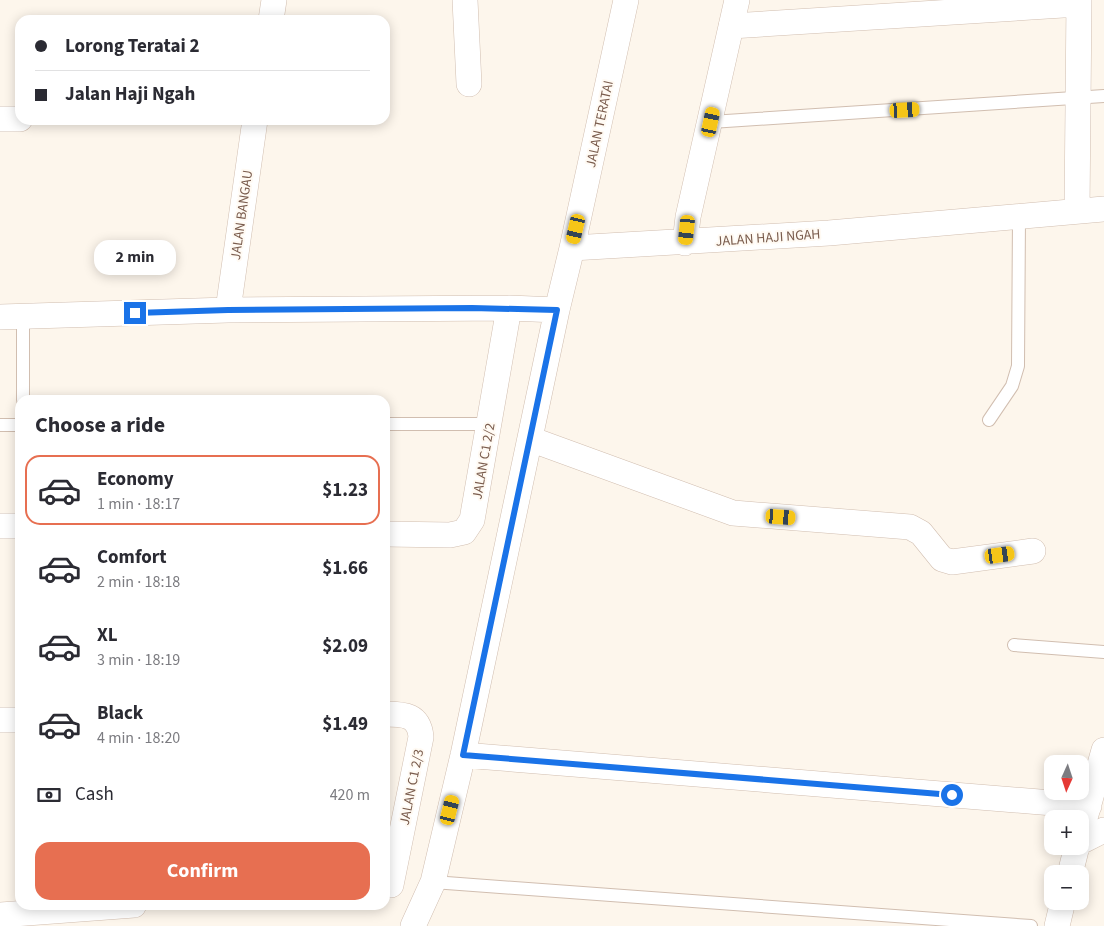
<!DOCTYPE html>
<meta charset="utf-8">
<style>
body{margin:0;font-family:"Source Sans 3",sans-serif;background:#f2f2f3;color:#2b2b33;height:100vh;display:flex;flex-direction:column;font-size:19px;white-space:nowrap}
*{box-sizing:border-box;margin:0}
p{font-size:16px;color:#7c7c81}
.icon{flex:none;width:28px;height:28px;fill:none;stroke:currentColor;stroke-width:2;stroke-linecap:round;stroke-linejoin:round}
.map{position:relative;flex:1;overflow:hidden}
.sheet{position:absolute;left:15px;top:395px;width:375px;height:515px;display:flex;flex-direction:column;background:#fff;border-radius:15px;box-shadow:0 2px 12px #0003}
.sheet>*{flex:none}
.hud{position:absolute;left:15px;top:15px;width:375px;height:110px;border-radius:15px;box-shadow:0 2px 12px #0003;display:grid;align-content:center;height:110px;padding:0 20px;background:#fff}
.needle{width:32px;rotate:183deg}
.tools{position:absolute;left:1044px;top:755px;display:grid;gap:10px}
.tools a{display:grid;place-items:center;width:45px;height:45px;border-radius:10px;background:#fff;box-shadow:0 2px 12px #0003;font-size:25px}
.end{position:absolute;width:22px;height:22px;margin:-11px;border:6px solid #1a73e8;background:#fff;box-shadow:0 0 0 2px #fff}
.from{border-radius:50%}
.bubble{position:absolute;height:35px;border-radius:15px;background:#fff;box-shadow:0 2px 12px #0003;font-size:16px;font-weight:700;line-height:35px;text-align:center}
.car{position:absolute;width:15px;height:30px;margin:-15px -8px;border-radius:6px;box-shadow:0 0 4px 1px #0007;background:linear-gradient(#f5c518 24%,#345 0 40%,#f5c518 0 76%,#345 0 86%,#f5c518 0)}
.hud b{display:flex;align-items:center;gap:18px;height:48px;font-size:19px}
.hud b+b{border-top:1px solid #e1e1e2}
.hud i{width:12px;height:12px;background:#2b2b33}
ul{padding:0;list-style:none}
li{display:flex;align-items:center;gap:15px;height:70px;margin:0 10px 8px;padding:0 10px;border:2px solid transparent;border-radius:15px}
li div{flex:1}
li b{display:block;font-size:19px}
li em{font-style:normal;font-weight:700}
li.active{border-color:#e76f51}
li>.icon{width:45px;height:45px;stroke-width:1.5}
h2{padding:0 20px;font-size:22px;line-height:60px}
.pay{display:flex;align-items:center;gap:12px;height:55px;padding:0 20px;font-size:19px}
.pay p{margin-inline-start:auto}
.action{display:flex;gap:10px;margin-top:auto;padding:10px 20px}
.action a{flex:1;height:58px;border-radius:15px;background:#e76f51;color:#fff;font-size:20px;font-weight:700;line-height:58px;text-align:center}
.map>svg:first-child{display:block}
</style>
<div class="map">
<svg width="1104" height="926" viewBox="0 0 1104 926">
<rect width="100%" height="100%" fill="#fdf6ec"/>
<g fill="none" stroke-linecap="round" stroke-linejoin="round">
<defs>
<path id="service" d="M711,122l393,-26
M23,316v84
M989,420l23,-34 6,-20 1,-149
M385,424h105
M0,425h20
M1014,645l90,7
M433,882l598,44"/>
<path id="minor" d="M465,0l4,84
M271,20l3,-20
M731,26l348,-22
M0,119h20
M1077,211l2,-211
M685,243l3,-26 49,-217
M572,248l54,-248
M228,310l27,-190
M0,317l228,-7 281,-2 48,2 15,-62 257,-15 275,-24
M530,439l203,74 177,14 11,6 21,26 10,3 81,-11
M0,526h20
M385,534l65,1 14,-3 8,-12 37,-212
M385,714c20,0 34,1 36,23l-30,148
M0,720h20
M463,755l626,51
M1080,836l24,-86
M1080,842l24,-12
M1070,874l7,-28
M0,915l134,-10
M413,926l20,-44 30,-127 94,-445
M1057,926l6,-25"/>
</defs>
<!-- service casing -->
<use href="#service" stroke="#d1beb0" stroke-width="14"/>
<!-- minor casing -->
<use href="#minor" stroke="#d1beb0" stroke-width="26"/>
<!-- service -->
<use href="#service" stroke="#fff" stroke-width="12"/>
<!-- minor -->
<use href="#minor" stroke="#fff" stroke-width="25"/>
</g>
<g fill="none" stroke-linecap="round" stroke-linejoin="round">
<!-- route -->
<path stroke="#1a73e8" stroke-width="6" d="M135,313l93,-3 244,-2 85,2 -94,445 489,40"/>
</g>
<g text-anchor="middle" stroke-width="4" stroke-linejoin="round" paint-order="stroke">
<!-- street labels -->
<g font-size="14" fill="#7a5c4d" stroke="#fffaf3">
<text transform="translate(599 124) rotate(-78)" y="5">JALAN TERATAI</text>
<text transform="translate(241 215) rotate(-82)" y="5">JALAN BANGAU</text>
<text transform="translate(768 237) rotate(-4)" y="5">JALAN HAJI NGAH</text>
<text transform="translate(483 461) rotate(-80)" y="5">JALAN C1 2/2</text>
<text transform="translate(411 787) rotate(-79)" y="5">JALAN C1 2/3</text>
</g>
</g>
</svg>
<div class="tools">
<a><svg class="needle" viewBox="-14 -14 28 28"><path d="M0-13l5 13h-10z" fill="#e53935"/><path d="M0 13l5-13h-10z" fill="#7c7c81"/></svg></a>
<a>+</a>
<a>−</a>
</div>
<i class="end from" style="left:952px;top:795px"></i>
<i class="end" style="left:135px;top:313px"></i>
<div class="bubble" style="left:94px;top:240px;width:82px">2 min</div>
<i class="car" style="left:905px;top:110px;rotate:87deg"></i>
<i class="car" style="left:711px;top:122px;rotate:12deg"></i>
<i class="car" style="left:576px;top:229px;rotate:193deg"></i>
<i class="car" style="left:687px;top:230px;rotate:186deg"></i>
<i class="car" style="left:781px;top:517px;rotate:94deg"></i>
<i class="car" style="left:1000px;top:555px;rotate:82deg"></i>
<i class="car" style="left:450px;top:810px;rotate:14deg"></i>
<div class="hud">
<b><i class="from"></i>Lorong Teratai 2</b>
<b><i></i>Jalan Haji Ngah</b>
</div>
<section class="sheet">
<h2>Choose a ride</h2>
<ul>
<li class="active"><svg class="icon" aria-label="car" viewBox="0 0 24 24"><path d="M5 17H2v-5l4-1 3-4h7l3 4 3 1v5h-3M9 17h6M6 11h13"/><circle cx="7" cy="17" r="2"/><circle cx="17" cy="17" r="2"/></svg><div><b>Economy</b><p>1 min · 18:17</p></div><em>$1.23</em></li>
<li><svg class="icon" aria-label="car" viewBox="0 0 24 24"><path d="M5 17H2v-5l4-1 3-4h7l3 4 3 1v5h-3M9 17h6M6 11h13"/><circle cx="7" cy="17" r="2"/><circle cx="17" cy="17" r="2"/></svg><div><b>Comfort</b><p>2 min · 18:18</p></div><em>$1.66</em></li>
<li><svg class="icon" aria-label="car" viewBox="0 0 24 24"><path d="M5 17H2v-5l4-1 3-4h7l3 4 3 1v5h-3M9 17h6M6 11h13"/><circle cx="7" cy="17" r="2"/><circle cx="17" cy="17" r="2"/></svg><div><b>XL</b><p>3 min · 18:19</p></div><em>$2.09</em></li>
<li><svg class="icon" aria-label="car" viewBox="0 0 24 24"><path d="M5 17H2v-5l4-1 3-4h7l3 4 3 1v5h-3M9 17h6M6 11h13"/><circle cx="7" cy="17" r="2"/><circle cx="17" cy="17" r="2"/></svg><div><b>Black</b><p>4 min · 18:20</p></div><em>$1.49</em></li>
</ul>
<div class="pay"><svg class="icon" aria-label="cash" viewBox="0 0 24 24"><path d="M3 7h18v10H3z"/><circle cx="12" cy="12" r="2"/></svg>Cash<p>420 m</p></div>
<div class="action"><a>Confirm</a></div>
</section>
</div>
